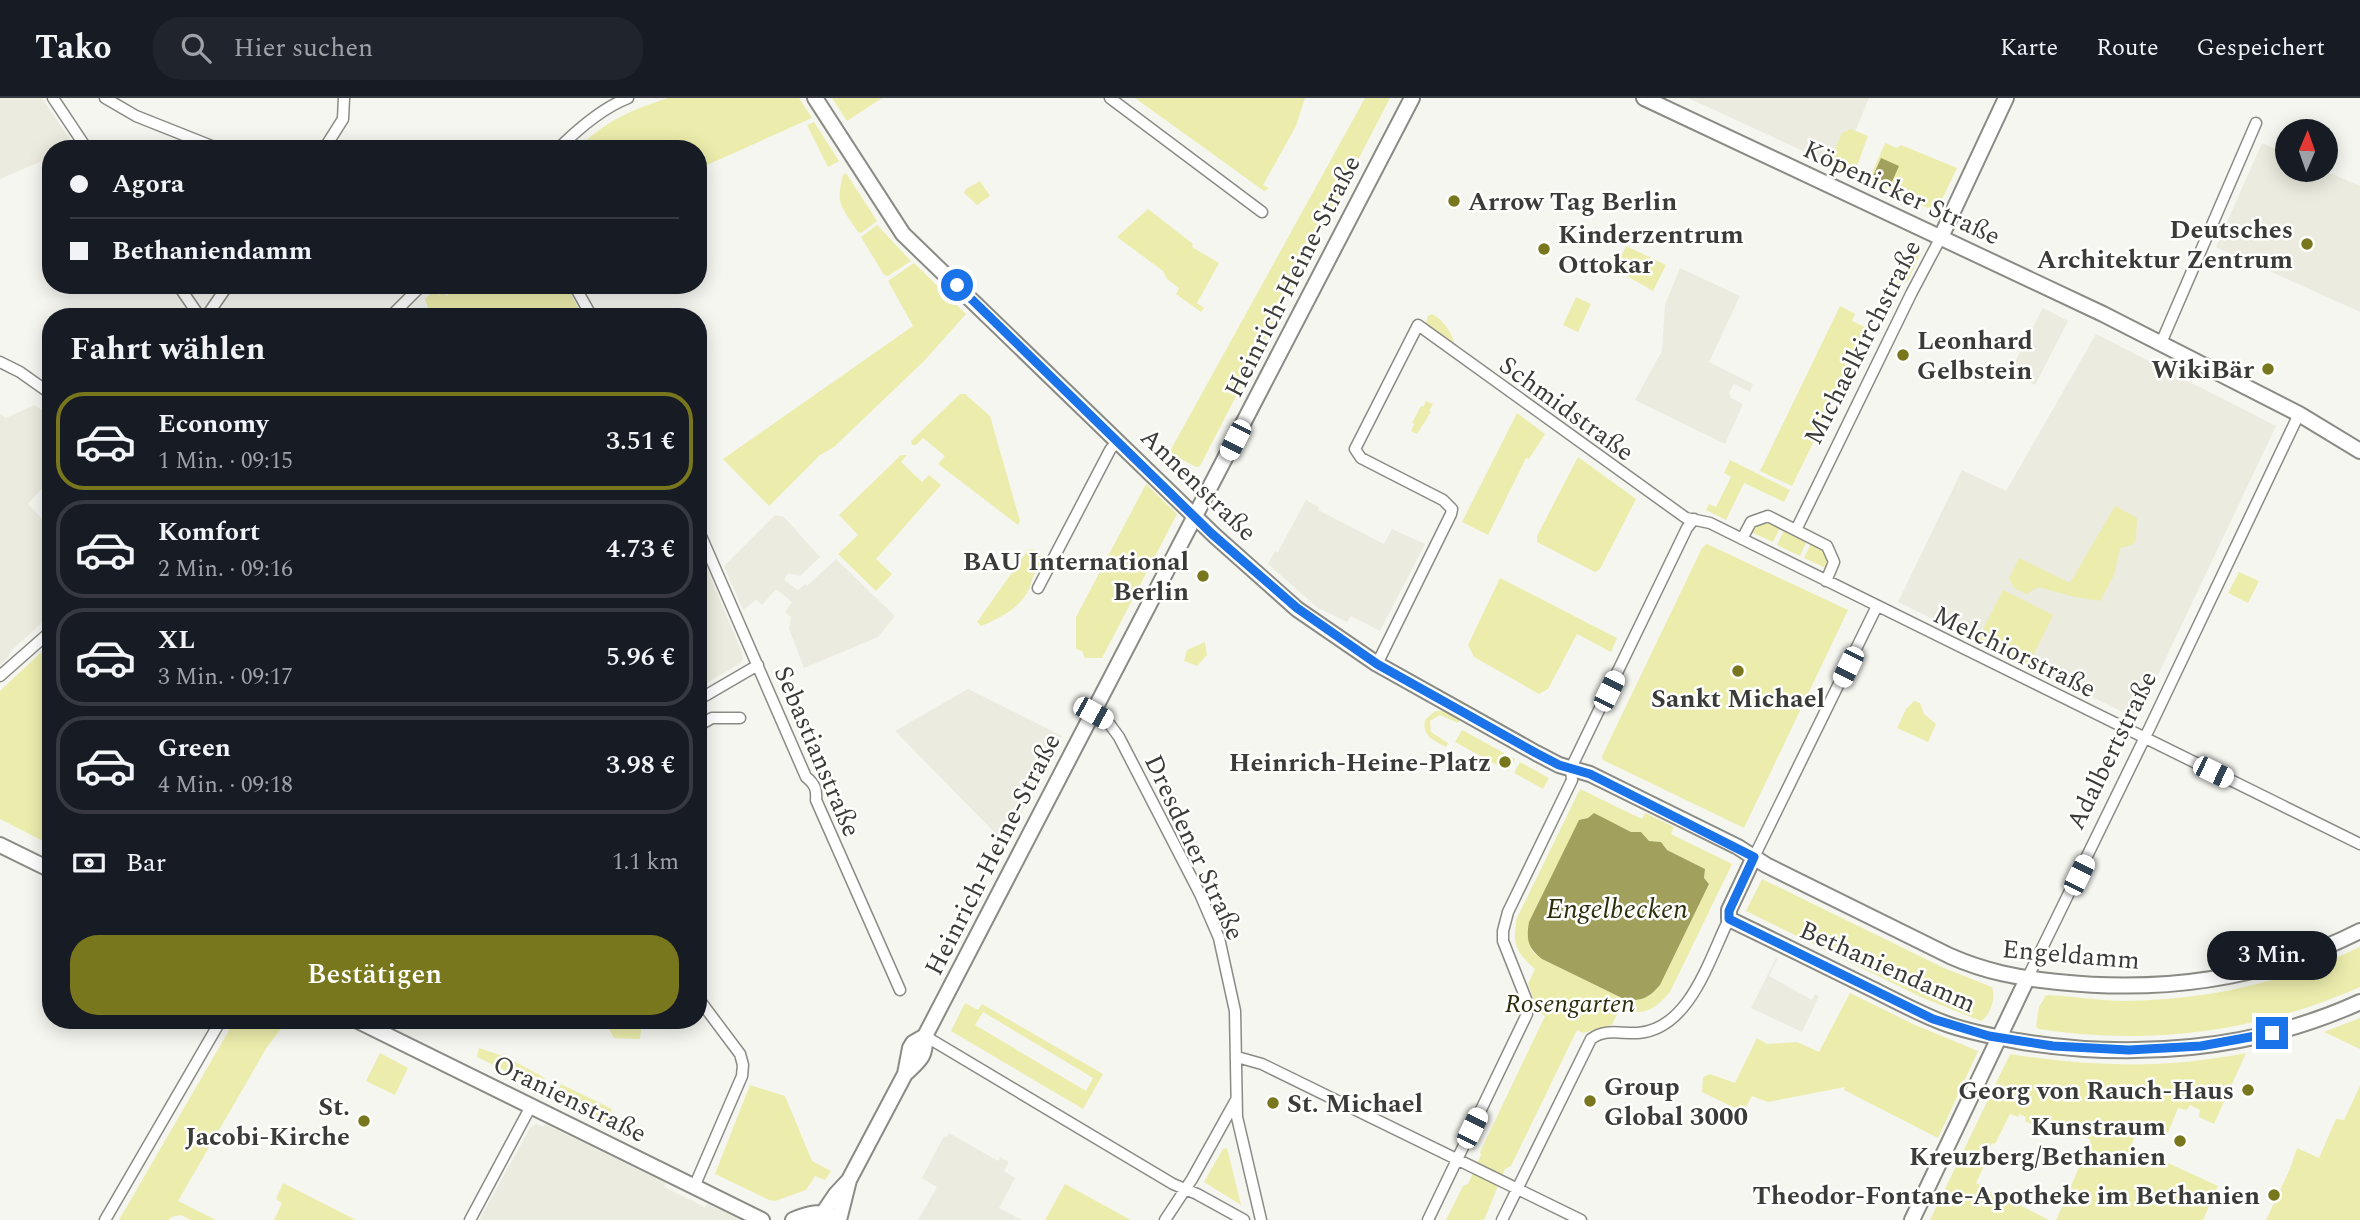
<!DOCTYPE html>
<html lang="de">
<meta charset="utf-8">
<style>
body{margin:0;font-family:Spectral,serif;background:#20242c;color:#f1f3f6;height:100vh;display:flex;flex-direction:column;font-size:26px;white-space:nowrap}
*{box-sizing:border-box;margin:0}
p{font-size:23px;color:#9ea1a6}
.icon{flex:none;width:38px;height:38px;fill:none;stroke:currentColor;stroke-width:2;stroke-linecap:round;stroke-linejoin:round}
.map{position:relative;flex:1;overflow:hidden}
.details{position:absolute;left:42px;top:210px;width:665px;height:721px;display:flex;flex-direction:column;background:#171b24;border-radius:28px;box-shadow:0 4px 18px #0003}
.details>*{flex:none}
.top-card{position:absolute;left:42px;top:42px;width:665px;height:154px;border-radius:28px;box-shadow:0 4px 18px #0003;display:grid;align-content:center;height:154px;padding:0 28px;background:#171b24}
.needle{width:46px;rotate:2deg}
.tools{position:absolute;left:2275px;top:21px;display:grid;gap:14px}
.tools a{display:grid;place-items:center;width:63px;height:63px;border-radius:50%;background:#171b24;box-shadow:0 4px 18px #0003;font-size:35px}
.end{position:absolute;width:32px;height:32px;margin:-16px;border:9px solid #1a73e8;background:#fff;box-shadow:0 0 0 4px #fff}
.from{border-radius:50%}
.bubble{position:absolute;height:49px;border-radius:24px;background:#171b24;box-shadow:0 4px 18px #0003;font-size:23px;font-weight:600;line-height:49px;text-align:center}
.car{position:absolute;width:21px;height:42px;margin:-21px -10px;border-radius:9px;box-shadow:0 0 5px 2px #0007;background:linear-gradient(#fff 24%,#345 0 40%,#fff 0 76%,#345 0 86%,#fff 0)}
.top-card b{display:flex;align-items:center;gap:24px;height:66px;font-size:26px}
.top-card b+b{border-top:2px solid #363941}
.top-card i{width:18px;height:18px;background:#f1f3f6}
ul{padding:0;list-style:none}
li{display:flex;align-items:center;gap:21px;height:98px;margin:0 14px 10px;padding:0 14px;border:4px solid #363941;border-radius:28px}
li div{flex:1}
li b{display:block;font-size:26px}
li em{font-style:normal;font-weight:600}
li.on{border-color:#79771d}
li>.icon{width:63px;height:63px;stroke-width:1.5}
h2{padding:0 28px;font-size:32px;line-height:84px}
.pay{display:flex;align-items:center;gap:18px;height:77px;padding:0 28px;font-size:26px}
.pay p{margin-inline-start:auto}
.button{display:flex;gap:14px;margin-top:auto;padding:14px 28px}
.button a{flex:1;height:80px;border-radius:28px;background:#79771d;color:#fff;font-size:28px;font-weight:600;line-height:80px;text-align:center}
header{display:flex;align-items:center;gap:42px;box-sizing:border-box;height:98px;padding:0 35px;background:#171b24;border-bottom:2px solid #363941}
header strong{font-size:33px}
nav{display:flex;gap:38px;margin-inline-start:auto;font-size:24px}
.search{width:490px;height:63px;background:#20242c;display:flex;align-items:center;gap:18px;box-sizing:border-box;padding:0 24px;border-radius:28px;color:#9ea1a6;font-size:26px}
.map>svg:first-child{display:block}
</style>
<header>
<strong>Tako</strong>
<div class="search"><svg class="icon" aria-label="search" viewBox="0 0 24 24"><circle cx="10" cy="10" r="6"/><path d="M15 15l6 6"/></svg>Hier suchen</div>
<nav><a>Karte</a><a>Route</a><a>Gespeichert</a></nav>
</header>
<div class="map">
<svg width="2360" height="1122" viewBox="0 0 2360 1122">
<rect width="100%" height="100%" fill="#f5f6f0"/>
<!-- built -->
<path fill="#ebebdf" d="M0,0h42l32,47 -5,4h-18v8l-51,22z
M1688,0h181l-29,70z
M2262,45l25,11v16h36l37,16v126l-144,-65z
M1680,170l60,28 -31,66 44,22 -3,8 -16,-8 -5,9 2,5 12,6 -18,40 -90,-44 27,-49 3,-46z
M2043,210l25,13 -33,64 -25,-14z
M2096,236l180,92 -139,293 -239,-117 64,-132 44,21z
M34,307l17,11v62l-23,26 23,24v86l-41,38 -1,5 -9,8v-251l6,4z
M1306,402l13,7 -1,3 66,34 8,-15 33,15 -45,87 -29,-15 -4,6 -29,-14 -50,-44 7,-13 3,1z
M775,417l9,2 36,40 -20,19 -12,-3 -4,7 14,10 7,-6 2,2 29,-27 59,57 -17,21 -74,31 -15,-39 2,-12 -6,-5 7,-10 -16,-13 -14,16 -6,-5 -13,10 -19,-44z
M698,450l44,104 1,7 -4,5 -41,24z
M968,591l94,47 -57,107 -110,-112z
M1776,860h2l-9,18 43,24 3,-6 4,2 -17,36 -51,-24z
M536,1026l7,3 2,-3 121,59 -2,4 41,20 2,-3 34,16h-262l51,-92z
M949,1035l49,28 2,-4 9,5 -5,9 11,7 -16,30 23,12h-104l19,-33 -15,-9 22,-42 3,1z"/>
<!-- green -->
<path fill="#ecedac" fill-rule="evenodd" d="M668,0h131l13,20 -114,51v-20h-121c28,-28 54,-39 91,-51z
M832,0h50l-35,23z
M1135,0h170l-9,28 -33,59 6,3 -5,3z
M1365,0h25l-190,368 -4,1 -27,-14z
M814,24l25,39 -11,6 -21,-42z
M1851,31l17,7 -14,38 -25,-11 13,-30z
M1885,45l12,5 4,-3 56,23 -21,44 -67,-32z
M846,75l31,48 -16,12 -3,-1c-16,-25 -23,-27 -15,-57z
M980,83l10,15 -13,9 -13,-12 2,-4z
M1148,111l45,35 -1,3 27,16 -22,40 7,5 -3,4 -25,-18 3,-6 -12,-9 -4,-8 -46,-34z
M877,127l34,36 -23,15 -4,-1 -23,-38z
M1626,148l40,19 -13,26 -38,-22z
M1915,148l7,4 -15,32 -8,2 -3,-1z
M914,165l52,51 -42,47 -90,86 -14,8 -51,51 -46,-47 190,-133 -25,-45z
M450,187h116l17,32h-155l2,-3 -5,-15 9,-9 5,5 4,-3 4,4 3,-4 -4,-4z
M1576,199l15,7 -13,28 -15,-7z
M1840,208l15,8 -3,7 17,8 -77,157 -32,-15z
M1432,216c9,4 21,19 22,29l-2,1 -27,-19 3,-9z
M960,296h5l25,22 30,105 -2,4 -80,-61 7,-8 -22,-18 -7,7h-4l-1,-4z
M1426,303l7,3 -4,7 2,1 -14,22 -6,-3 3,-7 -2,-1 9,-17 2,1z
M1517,315l28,21 -16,25 -3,-1 -38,77 -26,-13z
M901,357h6l-6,7 21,20 7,-7 12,10 -65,74 16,15 -16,17 -38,-37 20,-19 -19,-20z
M1578,359l58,42 -36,70 -5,3 -58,-30v-6z
M1730,362l60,30 -6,12 -40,-19 -18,37 -20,-10 3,-6 7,3 15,-30 -7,-4z
M1146,386l31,30 -75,144h-17l-3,-7 -6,-2v-32z
M2115,408l22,12 -1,21 -4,6 -12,3 -6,27 -14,26 -25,-4 -37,-10 -11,7 -13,-6 -5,-10 10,-20 51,25z
M1769,424l11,6 -7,14 -22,-10 3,-6z
M1784,432l23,11 -7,15 -23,-11z
M1811,445l12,6 6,13 -3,6 -22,-10z
M1707,446l141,66 -104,218 -141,-68 -1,-4 100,-208z
M1032,451l8,5c3,12 -5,16 -8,26 -5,24 -29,37 -51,46l-4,-4 51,-72z
M2239,474l20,9 -11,22 -20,-10z
M1500,480l117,60 -6,14 -34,-18 -29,55 -9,5 -65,-37 -6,-12z
M2003,492l50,25 -25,51 -51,-25z
M1205,544l2,13 -10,11 -13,-5 3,-11z
M51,545v202l-51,-26v-128z
M1914,603l6,2 4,11 12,10 -8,18 -31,-14 9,-19z
M1435,613h10l15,8 -2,4 -18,-8 -10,6 1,11 17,11 -2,4c-13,-7 -24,-11 -21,-27z
M1462,632l53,29 -7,12 -53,-29z
M1520,664l29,16 -6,11 -29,-16z
M1580,691l62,30 3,-6 29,14 -3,7 61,30 -62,128c-17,20 -26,23 -51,18l-7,15 -29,8 -6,-3 -66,136 -6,3 -21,51h-38l17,-34 5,-2 13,-29 -1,-3 65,-136 -7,-5 -10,-27 7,-15c-20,-17 -23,-26 -18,-51zM1594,716l37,18h10l8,9 12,1 6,8 38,19 -1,9 5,6 -49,101c-11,13 -19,17 -36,14l-82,-40 -11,-9 54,-130z
M1762,781l182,89 48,19c4,10 -1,28 -11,34l-58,-23 -177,-87z
M2360,849v40c-101,45 -212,59 -322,42l-2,-3 3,-19 7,-12c27,1 53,6 80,6 82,-1 160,-19 234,-54z
M1850,895l65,32 63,26 -40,87 -94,-48 1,-3 -77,15 -16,-6 -9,16 -41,-20 1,-15 7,-3 25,9 22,-45 10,6 30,-2 22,10z
M965,905l13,7 4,-6 121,70 -20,35 -132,-78zM983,914l110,66 -7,13 -111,-66z
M2360,920v31l-36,-17z
M235,922h53l-21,27 -89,154 38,19h-25l-10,-5 -10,2 -2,3h-50z
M604,922h38l-2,19 -26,-1z
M479,950l27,9 39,21 -1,2 -11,4 -56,-27z
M380,955l28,15 -13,27 -29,-14z
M2246,955l-32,71 -15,-7 1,-7 -10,-5 -3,5 -9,-2 -12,30 -26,-13 -10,23 34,18 2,-4 52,24 -15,34h-147l35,-80 -45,-21 -5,10 -16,-8 1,-4 -7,-3 -1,3 -8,-3 -15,30 -3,-1 -5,9 3,1 -14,30 8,4 -1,4 7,3 2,-3 57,29h-119l80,-166c79,13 157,15 236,-1z
M561,986l51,25 -3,13 -53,-27z
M750,987l35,11 27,65 19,10 -6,9 -10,-4 -9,14 -31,11 -6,-1 -54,-26z
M2360,988v134h-94l24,-51 7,-21 22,10 17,-39 8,1z
M1227,1050l14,57 -37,-23 19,-33z
M283,1085l73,37h-82l8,-17 -6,-4z
M1065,1086l66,36h-86z"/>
<!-- water -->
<path fill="#a1a05d" d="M1881,60l18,8 -8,18 -18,-8z
M1594,715l37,19h10l8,9 12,1 6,8 38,19 -1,9 5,6 -49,101c-11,13 -19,17 -36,14l-82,-40c-14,-11 -16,-19 -13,-37l50,-102 9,-2z"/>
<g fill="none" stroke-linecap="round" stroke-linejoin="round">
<defs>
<path id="street" d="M53,0l34,51
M105,0l31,18 83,33
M1110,0l152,114
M324,51l19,-30 1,-21
M558,51c20,-20 44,-41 70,-51
M178,187l22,32
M574,187l18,32
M206,219l22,-32
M390,219l32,-32
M2161,245l95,-220
M0,264l20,10 31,22
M698,431l108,248c9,7 11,13 10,23l84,190
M1796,432l115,-236 30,-57
M1742,441l9,-17 17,-6 59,30 7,16 -8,19
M1038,490l72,-138 8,-10
M1377,566l74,-150 1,-5 -9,-9 -82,-42 -6,-9 63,-124 268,193 24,5 650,321
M0,578l51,-45
M698,602l60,-35
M1093,615l15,9 11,15 81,157 19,44 16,73 2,106 24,103
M698,628l14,-8h28
M1754,759l123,-251
M2027,881l123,-252 149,-313
M925,938l248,148 24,10 47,26
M1237,959l25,7 319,156
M694,1089l48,-111 1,-11 -3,-11 -42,-56
M105,1122l116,-200
M470,1122l61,-114
M1165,1122l27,-41 44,-79
M1428,1122l99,-206 -1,-15 -23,-58v-10l5,-19 64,-132 -1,-12 116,-240 7,-9
M1502,1122l89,-181c15,-11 30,-5 47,-6 52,-4 71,-74 91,-114"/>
<path id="secondary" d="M815,0l88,136 312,302 82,73 80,55 159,89 23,12 31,9 148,73 28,18 184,91c36,16 69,22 108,26 105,11 208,-3 302,-51
M1644,0l459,216 196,100 61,37
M1941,139l65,-139
M0,747l51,25
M1754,759l-25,53v9c48,23 96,47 143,70 24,12 48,25 72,34 24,9 48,13 73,18 114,19 236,10 343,-39
M356,922l406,200
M905,976c15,-14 21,-17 20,-38
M823,1115l13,-19 13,-14 56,-106 5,-26 3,-5 12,-7 487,-938
M793,1122c16,-7 30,-11 46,0l10,-40
M1912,1122l115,-241"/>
</defs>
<!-- street casing -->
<use href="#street" stroke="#8b8b86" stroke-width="13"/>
<!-- secondary casing -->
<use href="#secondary" stroke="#8b8b86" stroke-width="18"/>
<!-- street -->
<use href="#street" stroke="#fff" stroke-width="10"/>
<!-- secondary -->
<use href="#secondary" stroke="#fff" stroke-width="14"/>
</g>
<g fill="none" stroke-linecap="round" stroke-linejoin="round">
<!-- route -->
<path stroke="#1a73e8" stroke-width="9" d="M957,187l254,248 86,75 80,56 159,89 23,12 31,9 164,83 -25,54v8l204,100 56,17 64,10 76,4 72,-4 71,-13"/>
</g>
<!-- markers -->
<g fill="#79771d" stroke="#fffffe" stroke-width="2.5">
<circle cx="1454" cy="103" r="7"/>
<circle cx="2307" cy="146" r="7"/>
<circle cx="1544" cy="151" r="7"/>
<circle cx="1903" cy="257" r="7"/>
<circle cx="2268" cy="271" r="7"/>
<circle cx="1203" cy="478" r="7"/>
<circle cx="1738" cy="573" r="7"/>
<circle cx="1505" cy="664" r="7"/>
<circle cx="2248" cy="992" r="7"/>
<circle cx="1590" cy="1003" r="7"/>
<circle cx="1273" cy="1005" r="7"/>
<circle cx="364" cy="1023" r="7"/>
<circle cx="2180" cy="1043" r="7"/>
<circle cx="2274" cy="1097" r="7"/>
</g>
<g text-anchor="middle" stroke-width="5" stroke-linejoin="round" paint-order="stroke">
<!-- street labels -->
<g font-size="26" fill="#3b3b39" stroke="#fffffe">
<text transform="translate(1902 94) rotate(25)" y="9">Köpenicker Straße</text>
<text transform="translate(1292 178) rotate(-63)" y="9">Heinrich-Heine-Straße</text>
<text transform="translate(1862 244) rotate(-63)" y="9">Michaelkirchstraße</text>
<text transform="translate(1567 310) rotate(36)" y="9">Schmidstraße</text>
<text transform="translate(1199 386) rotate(44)" y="9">Annenstraße</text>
<text transform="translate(2015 553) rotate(26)" y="9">Melchiorstraße</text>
<text transform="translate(2111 652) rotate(-64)" y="9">Adalbertstraße</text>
<text transform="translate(818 653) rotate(67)" y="9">Sebastianstraße</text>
<text transform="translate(1195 749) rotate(65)" y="9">Dresdener Straße</text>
<text transform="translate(992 756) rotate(-63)" y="9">Heinrich-Heine-Straße</text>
<text transform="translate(2071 856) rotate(5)" y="9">Engeldamm</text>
<text transform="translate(1888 868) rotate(24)" y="9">Bethaniendamm</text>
<text transform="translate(570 1000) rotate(26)" y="9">Oranienstraße</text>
</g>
<!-- poi labels -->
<g font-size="26" font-weight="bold" fill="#3b3b39" stroke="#fffffe" text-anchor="end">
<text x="1468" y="112" text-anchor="start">Arrow Tag Berlin</text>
<text x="2293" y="140">Deutsches<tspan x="2293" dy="30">Architektur Zentrum</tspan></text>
<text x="1558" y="145" text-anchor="start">Kinderzentrum<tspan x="1558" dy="30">Ottokar</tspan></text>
<text x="1917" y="251" text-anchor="start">Leonhard<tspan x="1917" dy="30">Gelbstein</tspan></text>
<text x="2254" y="280">WikiBär</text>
<text x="1189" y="472">BAU International<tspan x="1189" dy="30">Berlin</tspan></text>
<text x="1738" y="609" text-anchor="middle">Sankt Michael</text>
<text x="1491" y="673">Heinrich-Heine-Platz</text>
<text x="1604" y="997" text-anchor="start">Group<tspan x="1604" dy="30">Global 3000</tspan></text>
<text x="2234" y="1001">Georg von Rauch-Haus</text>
<text x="1287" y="1014" text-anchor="start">St. Michael</text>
<text x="350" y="1017">St.<tspan x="350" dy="30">Jacobi-Kirche</tspan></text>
<text x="2166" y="1037">Kunstraum<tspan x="2166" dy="30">Kreuzberg/Bethanien</tspan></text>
<text x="2260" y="1106">Theodor-Fontane-Apotheke im Bethanien</text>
</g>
<!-- park labels -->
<g font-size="26" font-style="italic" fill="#2e2e0f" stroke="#fffffe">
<text x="1570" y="914">Rosengarten</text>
</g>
<!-- water labels -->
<g font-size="28" font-style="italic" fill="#2d2d0e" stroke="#fffffe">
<text x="1617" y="820">Engelbecken</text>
</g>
</g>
</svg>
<div class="tools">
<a><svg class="needle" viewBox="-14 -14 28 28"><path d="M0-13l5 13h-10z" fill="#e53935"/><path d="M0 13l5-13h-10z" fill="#9ea1a6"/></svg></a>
</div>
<i class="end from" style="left:957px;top:187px"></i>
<i class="end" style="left:2272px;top:935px"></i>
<div class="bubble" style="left:2207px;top:833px;width:130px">3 Min.</div>
<i class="car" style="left:1235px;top:342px;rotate:207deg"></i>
<i class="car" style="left:1848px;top:569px;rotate:206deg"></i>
<i class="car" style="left:1609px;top:593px;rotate:26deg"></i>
<i class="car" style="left:1093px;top:615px;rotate:119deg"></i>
<i class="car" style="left:2213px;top:674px;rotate:116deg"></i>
<i class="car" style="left:2079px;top:777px;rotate:26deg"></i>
<i class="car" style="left:1472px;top:1030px;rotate:26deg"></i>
<div class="top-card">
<b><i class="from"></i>Agora</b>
<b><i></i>Bethaniendamm</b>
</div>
<section class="details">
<h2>Fahrt wählen</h2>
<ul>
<li class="on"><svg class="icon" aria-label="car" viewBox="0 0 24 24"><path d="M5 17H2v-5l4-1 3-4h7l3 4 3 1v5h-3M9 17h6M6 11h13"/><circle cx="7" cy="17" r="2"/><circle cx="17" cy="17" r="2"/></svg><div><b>Economy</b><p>1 Min. · 09:15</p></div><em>3.51 €</em></li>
<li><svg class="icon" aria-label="car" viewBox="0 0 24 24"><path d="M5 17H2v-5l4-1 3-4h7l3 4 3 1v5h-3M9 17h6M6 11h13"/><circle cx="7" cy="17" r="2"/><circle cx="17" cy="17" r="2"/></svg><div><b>Komfort</b><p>2 Min. · 09:16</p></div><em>4.73 €</em></li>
<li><svg class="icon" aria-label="car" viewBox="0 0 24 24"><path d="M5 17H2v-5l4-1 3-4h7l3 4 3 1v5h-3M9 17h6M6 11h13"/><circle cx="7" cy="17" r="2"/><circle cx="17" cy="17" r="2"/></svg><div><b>XL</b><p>3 Min. · 09:17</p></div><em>5.96 €</em></li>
<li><svg class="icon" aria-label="car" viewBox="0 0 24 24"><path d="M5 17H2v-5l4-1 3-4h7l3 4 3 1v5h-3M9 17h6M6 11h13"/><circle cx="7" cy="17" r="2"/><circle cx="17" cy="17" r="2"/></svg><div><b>Green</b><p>4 Min. · 09:18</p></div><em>3.98 €</em></li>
</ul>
<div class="pay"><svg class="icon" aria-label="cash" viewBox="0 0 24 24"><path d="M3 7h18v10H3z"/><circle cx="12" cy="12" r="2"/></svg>Bar<p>1.1 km</p></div>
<div class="button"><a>Bestätigen</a></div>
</section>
</div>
